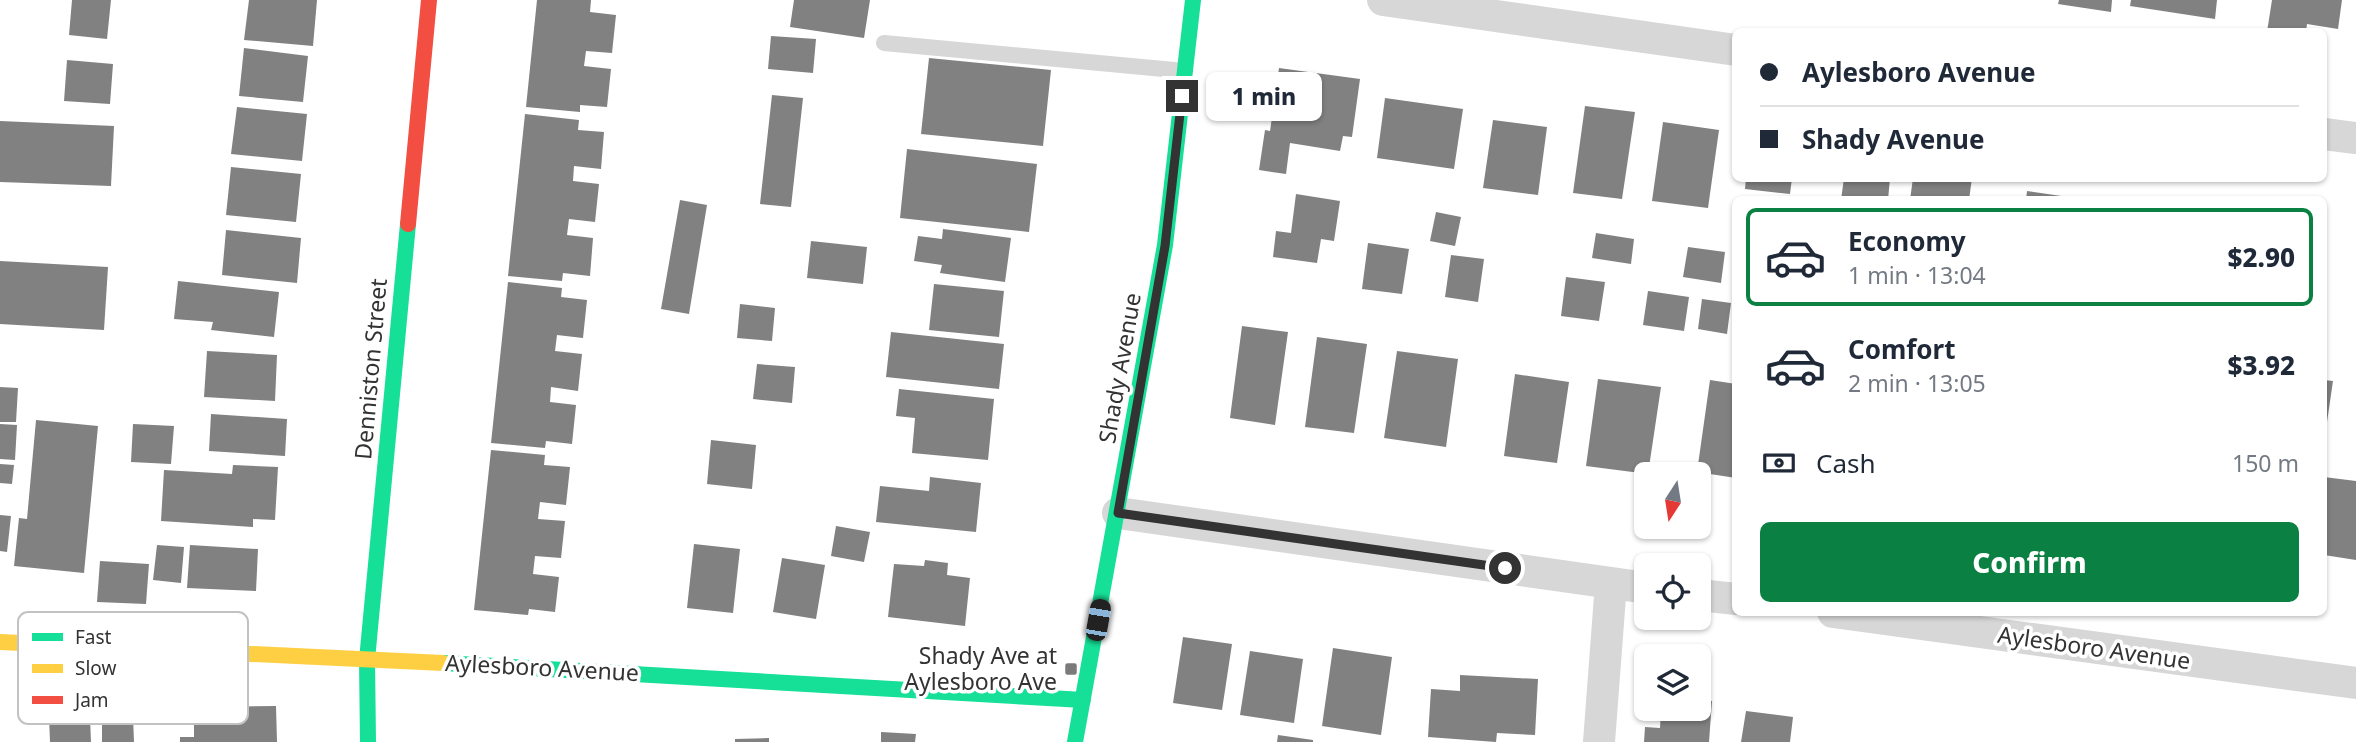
<!DOCTYPE html>
<meta charset="utf-8">
<style>
body{margin:0;font-family:"Noto Sans",sans-serif;background:#f6f6f7;color:#1f2937;height:100vh;display:flex;flex-direction:column;font-size:26px;white-space:nowrap}
*{box-sizing:border-box;margin:0}
p{font-size:23px;color:#747a83}
.icon{flex:none;width:38px;height:38px;fill:none;stroke:currentColor;stroke-width:2;stroke-linecap:round;stroke-linejoin:round}
.map{position:relative;flex:1;overflow:hidden}
.side{position:absolute;left:1732px;top:196px;width:595px;height:420px;display:flex;flex-direction:column;background:#fff;border-radius:10px;box-shadow:0 2px 5px #0004}
.side>*{flex:none}
.guide{position:absolute;left:1732px;top:28px;width:595px;height:154px;border-radius:10px;box-shadow:0 2px 5px #0004;display:grid;align-content:center;height:154px;padding:0 28px;background:#fff}
.needle{width:46px;rotate:192deg}
.buttons{position:absolute;left:1634px;top:462px;display:grid;gap:14px}
.buttons a{display:grid;place-items:center;width:77px;height:77px;border-radius:10px;background:#fff;box-shadow:0 2px 5px #0004;font-size:35px}
.end{position:absolute;width:32px;height:32px;margin:-16px;border:9px solid #333;background:#fff;box-shadow:0 0 0 4px #fff}
.from{border-radius:50%}
.bubble{position:absolute;height:49px;border-radius:10px;background:#fff;box-shadow:0 2px 5px #0004;font-size:23px;font-weight:800;line-height:49px;text-align:center}
.car{position:absolute;width:21px;height:42px;margin:-21px -10px;border-radius:9px;box-shadow:0 0 5px 2px #0007;background:linear-gradient(#222 24%,#8ab4d8 0 40%,#222 0 76%,#8ab4d8 0 86%,#222 0)}
.guide b{display:flex;align-items:center;gap:24px;height:66px;font-size:26px}
.guide b+b{border-top:2px solid #e0e1e3}
.guide i{width:18px;height:18px;background:#1f2937}
ul{padding:12px 0 0;list-style:none}
li{display:flex;align-items:center;gap:21px;height:98px;margin:0 14px 10px;padding:0 14px;border:4px solid transparent;border-radius:10px}
li div{flex:1}
li b{display:block;font-size:26px}
li em{font-style:normal;font-weight:800}
li.on{border-color:#0b8043}
li>.icon{width:63px;height:63px;stroke-width:1.5}
.pay{display:flex;align-items:center;gap:18px;height:77px;padding:0 28px;font-size:26px}
.pay p{margin-inline-start:auto}
.cta{display:flex;gap:14px;margin-top:auto;padding:14px 28px}
.cta a{flex:1;height:80px;border-radius:10px;background:#0b8043;color:#fff;font-size:28px;font-weight:800;line-height:80px;text-align:center}
.map>svg:first-child{display:block}
</style>
<div class="map">
<svg width="2356" height="742" viewBox="0 0 2356 742">
<rect width="100%" height="100%" fill="#fff"/>
<!-- building -->
<path fill="#818181" d="M72,0h39l-4,39 -38,-4z
M249,0h68l-4,46 -69,-6z
M537,0h54l-1,12 26,3 -4,38 -26,-2 -2,15 27,3 -4,38 -27,-2v7l-54,-5z
M794,0h76l-6,38 -74,-11z
M2059,0h53l-1,12 -53,-8z
M2131,0h86l-2,19 -85,-13z
M2272,0h70l-4,29 -31,-5 -1,8h-39z
M771,36l45,3 -3,34 -45,-4z
M244,48l64,8 -5,46 -64,-6z
M929,58l122,12 -8,76 -122,-12z
M67,60l46,4 -3,40 -46,-3z
M1279,68l81,11 -8,58 -9,-1 -3,15 -50,-8 -4,31 -27,-4 6,-40 5,1z
M772,95l31,3 -12,109 -31,-3z
M1385,98l78,11 -9,60 -77,-11z
M1585,106l50,6 -13,87 -49,-6z
M237,107l70,7 -5,47 -71,-7z
M525,114l54,6 -1,10 26,2 -3,37 -27,-3 -1,15 26,3 -4,38 -26,-3 -2,16 26,3 -3,38 -27,-3 -1,8 -54,-5z
M1493,120l54,7 -9,68 -55,-7z
M0,121l114,5 -3,60 -111,-4z
M1663,122l56,8 -11,78 -56,-7z
M907,149l130,15 -8,68 -129,-14z
M231,167l70,7 -5,48 -70,-7z
M1746,178h46l-2,16 -45,-5z
M1844,178h46l-2,22h-47z
M1913,178h59l-3,22h-59z
M2027,191l48,7v2h-49z
M1296,194l44,7 -6,40 -13,-2 -4,24 -44,-6 3,-26 15,2z
M680,200l27,5 -18,109 -28,-5z
M1436,212l25,5 -6,29 -25,-5z
M943,229l68,9 -6,44 -65,-9 2,-8 -28,-4 4,-25 24,3z
M226,230l75,8 -4,45 -75,-8z
M1596,233l38,6 -3,25 -39,-6z
M811,241l56,6 -4,37 -56,-6z
M1368,243l41,6 -7,45 -40,-5z
M1688,247l37,5 -4,31 -38,-6z
M1451,255l33,4 -6,43 -33,-5z
M0,261l108,6 -4,63 -104,-6z
M1566,277l39,5 -6,39 -38,-5z
M178,281l101,11 -5,45 -63,-7 2,-8 -39,-3z
M508,282l54,6 -1,9 26,3 -4,38 -26,-3 -2,16 27,3 -4,37 -27,-4 -1,15 26,3 -4,39 -26,-3 -1,7 -54,-5z
M934,284l70,7 -5,46 -70,-7z
M1648,291l41,6 -5,34 -41,-6z
M1702,299l29,4 -4,31 -29,-5z
M740,304l35,4 -3,33 -35,-3z
M1242,326l46,6 -13,93 -45,-7z
M891,332l113,12 -5,45 -113,-12z
M1317,337l50,7 -13,89 -49,-6z
M207,351l70,4 -2,46 -71,-4z
M1397,351l61,8 -12,88 -62,-9z
M757,364l38,3 -3,36 -39,-4z
M1515,374l54,8 -12,81 -53,-7z
M1598,379l63,8 -13,87 -62,-8z
M1710,380l26,4v94l-39,-6z
M2324,380l9,1 -6,41h-3z
M0,387l18,1 -2,34h-16z
M899,389l95,10 -6,61 -76,-7 3,-35 -19,-2z
M211,414l76,5 -2,37 -76,-5z
M36,420l62,6 -14,147 -70,-7 5,-48 8,1z
M0,424l17,1 -2,35 -15,-1z
M133,424l41,2 -3,38 -40,-2z
M711,440l45,5 -4,44 -45,-5z
M491,450l54,5 -1,10 26,2 -4,38 -26,-3 -2,17 27,2 -4,37 -26,-2 -2,18 26,3 -4,35 -26,-3 -1,6 -54,-5z
M0,464l14,1 -2,19 -12,-1z
M233,465l45,2 -3,53 -22,-1v8l-92,-6 3,-51 68,4z
M930,477l51,6 -5,49 -100,-10 4,-36 49,5z
M2324,477l32,4v79l-32,-5z
M0,515l11,1 -4,36 -7,-1z
M836,526l34,6 -6,30 -33,-6z
M694,544l46,5 -7,64 -46,-5z
M157,545l27,2 -3,36 -28,-3z
M190,545l68,4 -2,42 -69,-3z
M782,558l43,7 -9,54 -43,-7z
M925,560l23,3 -1,12 23,3 -5,48 -77,-9 6,-53 30,2z
M100,561l49,3 -3,40 -49,-2z
M1183,637l49,7 -10,66 -49,-7z
M1333,648l59,9 -11,78 -59,-9z
M1250,651l53,8 -9,64 -54,-8z
M1460,675l78,4 -3,56 -38,-2 -1,9 -68,-5 3,-48 29,2z
M1699,700l13,1 -3,41h-65l1,-15 15,1 1,-19h38z
M276,706l1,36h-97v-5h14v-30z
M1746,711l47,6 -3,25h-49z
M102,716h31l1,26h-32z
M49,717h41l1,25h-41z
M881,732l35,2 -1,8h-34z
M1278,735l35,5v2h-36z
M769,738v4h-34v-3z"/>
<g fill="none" stroke-linecap="round" stroke-linejoin="round">
<!-- lane -->
<path stroke="#d7d7d7" stroke-width="16" d="M884,43l301,28"/>
<!-- street -->
<path stroke="#d7d7d7" stroke-width="32" d="M1383,0l353,50
M2324,134l32,4
M1118,513l529,75
M1699,595l37,4
M1833,612l523,71
M1599,742l12,-159"/>
<!-- fast -->
<path stroke="#16e098" stroke-width="16" d="M443,663l640,37
M368,742l-1,-82 41,-436
M1075,742l90,-497 28,-245"/>
<!-- slow -->
<path stroke="#ffcf43" stroke-width="16" d="M0,642l443,21"/>
<!-- jam -->
<path stroke="#f24e42" stroke-width="16" d="M408,224l21,-224"/>
</g>
<g fill="none" stroke-linecap="round" stroke-linejoin="round">
<!-- route -->
<path stroke="#333" stroke-width="9" d="M1182,96l-17,150 -47,267 387,55"/>
</g>
<!-- markers -->
<rect fill="#7a7a7a" stroke="#fff" stroke-width="2.5" x="1064" y="662" width="14" height="14" rx="3.5"/>
<g text-anchor="middle" stroke-width="7" stroke-linejoin="round" paint-order="stroke">
<!-- street labels -->
<g font-size="23" fill="#333" stroke="#fff">
<text transform="translate(1120 368) rotate(-80)" y="8">Shady Avenue</text>
<text transform="translate(371 369) rotate(-85)" y="8">Denniston Street</text>
<text transform="translate(2094 648) rotate(8)" y="8">Aylesboro Avenue</text>
<text transform="translate(542 668) rotate(3)" y="8">Aylesboro Avenue</text>
</g>
<!-- poi labels -->
<g font-size="23" fill="#333" stroke="#fff" text-anchor="end">
<text x="1057" y="664">Shady Ave at<tspan x="1057" dy="26">Aylesboro Ave</tspan></text>
</g>
</g>
<!-- legend -->
<rect x="18" y="612" width="230" height="112" rx="10" fill="#fff" stroke="#c2c2c2" stroke-width="2"/>
<rect x="32" y="633" width="31" height="8" fill="#16e098"/>
<rect x="32" y="664" width="31" height="9" fill="#ffcf43"/>
<rect x="32" y="696" width="31" height="8" fill="#f24e42"/>
<g font-size="19" fill="#333">
<text x="75" y="644">Fast</text>
<text x="75" y="675">Slow</text>
<text x="75" y="707">Jam</text>
</g>
</svg>
<div class="buttons">
<a><svg class="needle" viewBox="-14 -14 28 28"><path d="M0-13l5 13h-10z" fill="#e53935"/><path d="M0 13l5-13h-10z" fill="#747a83"/></svg></a>
<a><svg class="icon" aria-label="locate" viewBox="0 0 24 24"><circle cx="12" cy="12" r="6"/><path d="M12 2v4M12 18v4M2 12h4M18 12h4"/></svg></a>
<a><svg class="icon" aria-label="layers" viewBox="0 0 24 24"><path d="M12 4l9 5-9 5-9-5zM3 14l9 5 9-5"/></svg></a>
</div>
<i class="end from" style="left:1505px;top:568px"></i>
<i class="end" style="left:1182px;top:96px"></i>
<div class="bubble" style="left:1206px;top:72px;width:116px">1 min</div>
<i class="car" style="left:1098px;top:620px;rotate:10deg"></i>
<div class="guide">
<b><i class="from"></i>Aylesboro Avenue</b>
<b><i></i>Shady Avenue</b>
</div>
<section class="side">
<ul>
<li class="on"><svg class="icon" aria-label="car" viewBox="0 0 24 24"><path d="M5 17H2v-5l4-1 3-4h7l3 4 3 1v5h-3M9 17h6M6 11h13"/><circle cx="7" cy="17" r="2"/><circle cx="17" cy="17" r="2"/></svg><div><b>Economy</b><p>1 min · 13:04</p></div><em>$2.90</em></li>
<li><svg class="icon" aria-label="car" viewBox="0 0 24 24"><path d="M5 17H2v-5l4-1 3-4h7l3 4 3 1v5h-3M9 17h6M6 11h13"/><circle cx="7" cy="17" r="2"/><circle cx="17" cy="17" r="2"/></svg><div><b>Comfort</b><p>2 min · 13:05</p></div><em>$3.92</em></li>
</ul>
<div class="pay"><svg class="icon" aria-label="cash" viewBox="0 0 24 24"><path d="M3 7h18v10H3z"/><circle cx="12" cy="12" r="2"/></svg>Cash<p>150 m</p></div>
<div class="cta"><a>Confirm</a></div>
</section>
</div>
